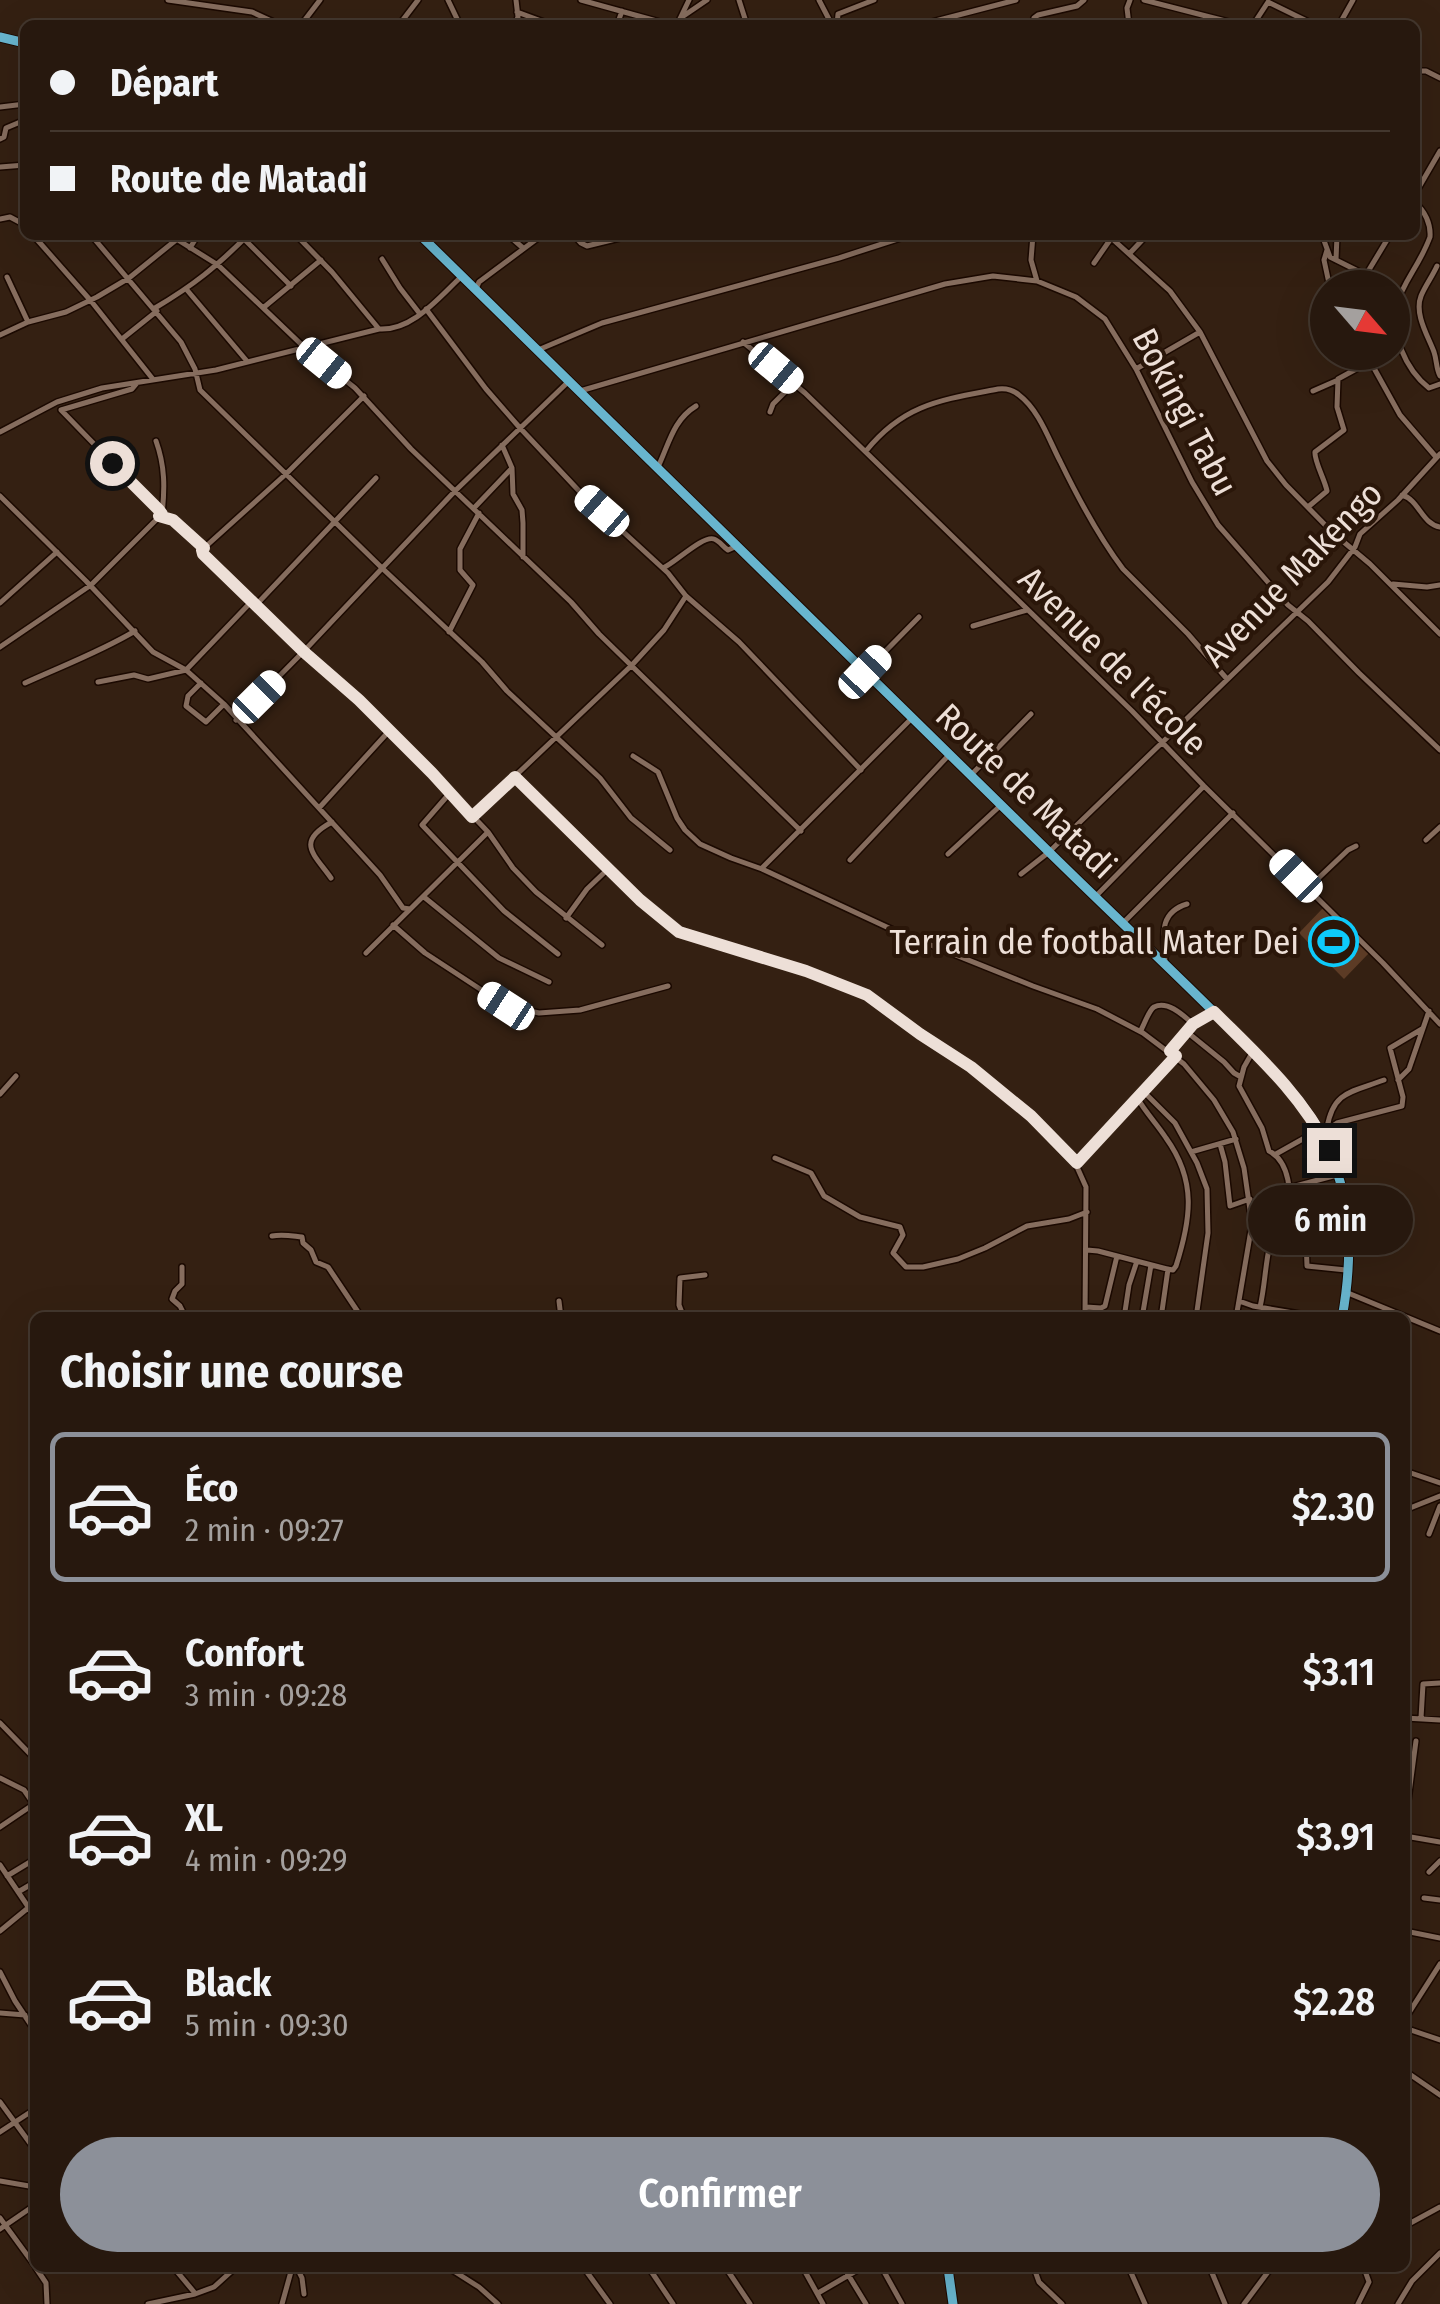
<!DOCTYPE html>
<html lang="fr">
<meta charset="utf-8">
<style>
body{margin:0;font-family:"Fira Sans Condensed",sans-serif;background:#2f2117;color:#f1f3f6;height:100vh;display:flex;flex-direction:column;font-size:38px;white-space:nowrap}
*{box-sizing:border-box;margin:0}
p{font-size:32px;color:#a4a09e}
.icon{flex:none;width:55px;height:55px;fill:none;stroke:currentColor;stroke-width:2;stroke-linecap:round;stroke-linejoin:round}
.map{position:relative;flex:1;overflow:hidden}
.side{position:absolute;left:30px;top:1312px;width:1380px;height:960px;display:flex;flex-direction:column;background:#27180e;border-radius:15px;box-shadow:0 10px 40px #0002,0 0 0 2px #43372e}
.side>*{flex:none}
.top-card{position:absolute;left:20px;top:20px;width:1400px;height:220px;border-radius:15px;box-shadow:0 10px 40px #0002,0 0 0 2px #43372e;display:grid;align-content:center;height:220px;padding:0 30px;background:#27180e}
.needle{width:65px;rotate:118deg}
.controls{position:absolute;left:1310px;top:270px;display:grid;gap:20px}
.controls a{display:grid;place-items:center;width:100px;height:100px;border-radius:50%;background:#27180e;box-shadow:0 10px 40px #0002,0 0 0 2px #43372e;font-size:50px}
.end{position:absolute;width:45px;height:45px;margin:-22px;border:12px solid #eddfd7;background:#111;box-shadow:0 0 0 5px #111}
.from{border-radius:50%}
.bubble{position:absolute;height:70px;border-radius:35px;background:#27180e;box-shadow:0 10px 40px #0002,0 0 0 2px #43372e;font-size:32px;font-weight:600;line-height:70px;text-align:center}
.car{position:absolute;width:30px;height:60px;margin:-30px -15px;border-radius:12px;box-shadow:0 0 8px 2px #0007;background:linear-gradient(#fff 24%,#345 0 40%,#fff 0 76%,#345 0 86%,#fff 0)}
.top-card b{display:flex;align-items:center;gap:35px;height:95px;font-size:38px}
.top-card b+b{border-top:2px solid #43372e}
.top-card i{width:25px;height:25px;background:#f1f3f6}
ul{padding:0;list-style:none}
li{display:flex;align-items:center;gap:30px;height:150px;margin:0 20px 15px;padding:0 10px;border:5px solid transparent;border-radius:15px}
li div{flex:1}
li b{display:block;font-size:38px}
li em{font-style:normal;font-weight:600}
li.active{border-color:#8c9099}
li>.icon{width:90px;height:90px;stroke-width:1.5}
h2{padding:0 30px;font-size:45px;line-height:120px}
.button{display:flex;gap:20px;margin-top:auto;padding:20px 30px}
.button a{flex:1;height:115px;border-radius:60px;background:#8c9099;color:#fff;font-size:40px;font-weight:600;line-height:115px;text-align:center}
.map>svg:first-child{display:block}
</style>
<div class="map">
<svg width="1440" height="2304" viewBox="0 0 1440 2304">
<rect width="100%" height="100%" fill="#342012"/>
<!-- green -->
<path fill="#5c3b25" d="M1324,907l46,45 -26,27 -45,-46z"/>
<g fill="none" stroke-linecap="round" stroke-linejoin="round">
<defs>
<path id="minor" d="M168,0l84,12 28,13
M448,0l12,25
M581,0l90,25
M739,0l8,25
M819,0l13,25
M1144,0l97,25
M1268,2l47,23
M517,12l35,13
M682,17l25,-17
M206,24l2,1
M301,25l19,-25
M399,25l19,-25
M515,25l3,-8 -2,-17
M617,25l5,-14
M677,25l12,-25
M837,25l1,-11 36,-14
M920,25l96,-25
M1032,25l2,-7 4,-3 39,-9 7,-6
M1129,25l-2,-17 3,-8
M1253,25l15,-23
M1339,25l14,-25
M1415,71h11l14,7
M0,107l25,-3
M0,139l4,-2 2,-9 19,-8
M0,167l25,-2
M1415,194l25,-43
M1415,203c10,8 16,21 15,34 -16,44 -48,60 -29,112 6,15 15,29 28,39l11,-4
M0,219l10,-2 15,8
M33,235l58,66 61,77
M91,235l90,107 14,27 5,21 182,178 100,94 25,29 93,87 31,40 39,32
M170,235l48,30 86,82 51,41 56,61 160,153 28,32 202,197
M240,235l51,51
M296,235l36,37 47,57
M362,235l1,2
M508,235l15,13
M574,235l7,8 6,3 45,-11
M1033,235l-2,25 6,21
M1108,235l62,56 30,41 67,129 19,24 47,48 37,31 70,70
M1322,235l8,22 36,18
M190,248l8,-13
M1327,250l-3,10 6,28
M1130,253l17,-18
M382,259l18,29 20,26
M1336,260l1,-25
M1094,263l18,-26
M1437,266c-5,11 -12,20 -16,30 -7,18 7,40 13,56 3,9 2,16 6,24
M7,277l21,45
M1358,288l32,-53
M476,289l3,-7 63,-47
M187,290l59,70
M155,308c39,-23 61,-41 93,-73
M263,308l58,-48
M426,309l60,80 34,39 61,65 87,80 18,23 53,46 122,128
M0,335l28,-13 38,-10 31,-15 32,-19 47,-38
M122,339l35,-28
M743,342l62,51 327,318 72,75 179,177 57,61
M538,350l64,-27 237,-65 71,-23
M1365,352l35,63 36,42
M1136,369l64,-37
M137,383l-5,6 -71,21 101,104
M580,391l365,-107 48,-8 44,5 39,16 29,22 31,50 56,113 26,43 70,80 20,16 51,52 81,77
M1313,391l25,-11
M770,412l3,-8 21,-21
M0,432l57,-30 45,-14 114,-18 163,-41c34,2 60,-32 83,-53
M866,451c38,-47 75,-51 132,-62 8,-1 14,0 21,6 20,15 30,45 41,66 18,37 38,75 63,108l65,65 39,45
M658,467c11,-23 15,-47 38,-61
M512,468l1,26 9,16 1,13v34
M1402,495c17,5 20,29 38,32
M0,496l86,85 67,71 33,18 38,34 156,171 23,33 7,1
M1308,507l19,-16c-2,-11 -13,-30 -12,-39l29,-22 -7,-23 1,-28 31,-17
M474,508l38,-40 -10,-23
M159,516l14,4 31,28 -2,3 1,3 49,47
M204,548l82,-74 78,-78
M663,568c12,-5 40,-33 51,-29 6,2 9,8 14,11l9,-4
M1393,584l34,3 13,-2
M0,603l57,-51
M256,605l103,94 73,74 56,59 25,36 23,24 66,53
M973,626l54,-16
M449,632l24,-47 -13,-15v-21l19,-36
M0,647l91,-62 71,-71c3,-26 3,-48 -6,-73
M865,672l54,-55
M98,682l36,-7 14,4 38,-9 66,-69 4,4 120,-127
M25,683c37,-17 75,-31 110,-52
M201,683l-13,13 -2,10 20,16 18,-18
M236,720l68,-69 151,-160 114,-110
M633,756l25,16 19,46 8,12 15,14 31,14 31,11 129,60 142,57 64,23 46,24 41,31 30,36 19,32 11,36 8,56 -16,94
M971,775l60,-61
M515,777l126,123 38,32 126,39 62,24 52,39 19,10 33,23 60,49 42,42 13,29 -1,131
M449,794l-27,31 82,86 54,43
M319,808l71,-78
M473,816l159,-151 32,-35 22,-34
M1426,840l14,-13
M948,854l53,-49
M850,860l98,-104
M762,868l150,-150
M1021,874l28,-22 279,-270 27,-35 5,-13 38,-34 42,-46
M331,878c-17,-24 -36,-36 1,-56
M1308,888l40,-38 8,-4
M424,897l75,61 50,24
M1095,897l109,-111
M566,918l21,-29 21,-20
M1123,923l110,-110
M393,925l32,28 81,53 33,7 41,-3 88,-24
M366,953l122,-121
M1165,963c-1,-25 -8,-50 22,-59
M1214,1012l-18,9 -9,11 37,30 10,11 7,4
M1141,1030c3,-5 8,-20 13,-23 14,-7 30,9 39,17
M1170,1051l17,-19
M1252,1053l-8,14 -5,19 23,42 7,23c20,10 25,45 16,65 -5,10 -12,16 -15,28 -5,21 -5,42 -10,63
M1398,1080l11,-11 20,-58
M1144,1092l31,31 22,40 10,26 1,44 -12,85
M1145,1092l31,-36
M0,1094l16,-18
M1327,1128c6,-37 25,-36 57,-48
M1321,1134l16,-11 65,-17 1,-9 -13,-49 32,-19
M1220,1144l5,18 5,44 20,-7
M1191,1152l45,-13
M1276,1154l41,-23
M775,1158l36,15 13,23 36,21 40,10 3,8 -10,18 13,14h17l35,-8 27,-11 42,-22 42,-7 18,-7
M1077,1163l60,-63
M1288,1188l49,-13
M1305,1215l2,51 39,4
M1252,1220l18,-3 14,2 60,-9
M272,1236c11,-2 20,0 30,1l1,6 8,7 5,12 12,5 34,51
M1087,1250l11,1 69,18 6,1 3,-4c15,-47 21,-85 -10,-128 -9,-14 -20,-25 -28,-39
M182,1267v17l-7,7 -3,8 8,7 6,12
M1348,1293l92,38
M559,1301l2,17
M1239,1301l14,5 70,12
M1086,1307l15,1 4,-2 12,-50
M684,1318l-5,-13 1,-27 25,-3
M1124,1318l5,-33 8,-24
M1142,1318l9,-53
M1161,1318l7,-49
M1405,1471l35,12
M1405,1510l35,-14
M1429,1534l11,-28
M1405,1718l35,2
M1421,1718l2,-34 17,-1
M0,1723l35,36
M0,1778l24,12 11,16
M1405,1823l11,-82
M0,1827l34,-23
M1405,1836l35,6
M0,1865l35,52
M1429,1872l11,-11
M7,1876l28,-17
M18,1892l17,-10
M1424,1898l16,2
M0,1931l28,-23
M1405,1931l35,7
M0,1972l15,29 20,30
M0,2013l25,2
M1405,2019l35,-55
M1405,2028l35,12
M1405,2071l35,24
M0,2102l35,48
M0,2132l35,-23
M0,2181l35,6
M0,2218l35,48
M1405,2226l35,-19
M0,2229l35,-24
M36,2268l10,15 1,21
M174,2268l20,24
M297,2268l5,10 2,16
M449,2268l30,19 19,17
M584,2268l26,36
M649,2268l24,36
M726,2268l24,36
M803,2268l20,36
M844,2268l22,36
M882,2268l20,36
M1034,2268l5,14 23,22
M1129,2268l16,36
M1210,2268l15,36
M818,2293l43,-25
M148,2304l47,-10 19,-7 21,-19
M282,2304l10,-36
M1244,2304l27,-36
M1358,2304l11,-22 -5,-14
M1398,2304l14,-23 28,-28"/>
<path id="trunk" d="M0,37l25,6
M420,235c209,206 419,411 628,616 59,58 120,115 179,174 32,32 66,63 90,102 35,58 37,126 25,191
M948,2268l5,36"/>
</defs>
<!-- minor casing -->
<use href="#minor" stroke="#1b0901" stroke-width="8"/>
<!-- trunk casing -->
<use href="#trunk" stroke="#1b0901" stroke-width="11"/>
<!-- minor -->
<use href="#minor" stroke="#866d5e" stroke-width="5"/>
<!-- trunk -->
<use href="#trunk" stroke="#68b5ce" stroke-width="9"/>
</g>
<g fill="none" stroke-linecap="round" stroke-linejoin="round">
<!-- route -->
<path stroke="#eddfd7" stroke-width="12" d="M112,463l47,47 3,4 -3,2 14,4 31,28 -2,2 1,4 101,98 55,48 73,73 40,44 43,-40 125,123 39,32 127,39 61,24 53,39 51,33 60,49 46,47 99,-107 -6,-5 23,-27 21,-12c43,43 88,83 115,138"/>
</g>
<!-- icons -->
<defs>
<symbol id="stadium-ring" viewBox="-11 -11 22 22"><circle r="9.5" fill="#2a1609" stroke="#0ecafa" stroke-width="1.5"/><path d="M0-5a6.5 5 0 1 0 0 10a6.5 5 0 1 0 0-10ZM-3.5-1.8h7v3.6h-7Z" fill="#0ecafa"/></symbol>
</defs>
<g fill-rule="evenodd">
<use href="#stadium-ring" x="1306" y="914" width="55" height="55"/>
</g>
<g text-anchor="middle" stroke-width="8" stroke-linejoin="round" paint-order="stroke">
<!-- street labels -->
<g font-size="35" fill="#eddfd7" stroke="#2a1609">
<text transform="translate(1185 412) rotate(62)" y="12">Bokingi Tabu</text>
<text transform="translate(1292 574) rotate(-46)" y="12">Avenue Makengo</text>
<text transform="translate(1113 661) rotate(45)" y="12">Avenue de l'école</text>
<text transform="translate(1026 791) rotate(44)" y="12">Route de Matadi</text>
</g>
<!-- poi labels -->
<g font-size="35" fill="#eddfd7" stroke="#2a1609" text-anchor="end">
<text x="1299" y="954">Terrain de football Mater Dei</text>
</g>
</g>
</svg>
<div class="controls">
<a><svg class="needle" viewBox="-14 -14 28 28"><path d="M0-13l5 13h-10z" fill="#e53935"/><path d="M0 13l5-13h-10z" fill="#a4a09e"/></svg></a>
</div>
<i class="end from" style="left:112px;top:463px"></i>
<i class="end" style="left:1329px;top:1150px"></i>
<div class="bubble" style="left:1248px;top:1185px;width:165px">6 min</div>
<i class="car" style="left:324px;top:363px;rotate:129deg"></i>
<i class="car" style="left:776px;top:368px;rotate:130deg"></i>
<i class="car" style="left:602px;top:511px;rotate:311deg"></i>
<i class="car" style="left:865px;top:672px;rotate:44deg"></i>
<i class="car" style="left:259px;top:697px;rotate:45deg"></i>
<i class="car" style="left:1296px;top:876px;rotate:315deg"></i>
<i class="car" style="left:506px;top:1006px;rotate:303deg"></i>
<div class="top-card">
<b><i class="from"></i>Départ</b>
<b><i></i>Route de Matadi</b>
</div>
<section class="side">
<h2>Choisir une course</h2>
<ul>
<li class="active"><svg class="icon" aria-label="car" viewBox="0 0 24 24"><path d="M5 17H2v-5l4-1 3-4h7l3 4 3 1v5h-3M9 17h6M6 11h13"/><circle cx="7" cy="17" r="2"/><circle cx="17" cy="17" r="2"/></svg><div><b>Éco</b><p>2 min · 09:27</p></div><em>$2.30</em></li>
<li><svg class="icon" aria-label="car" viewBox="0 0 24 24"><path d="M5 17H2v-5l4-1 3-4h7l3 4 3 1v5h-3M9 17h6M6 11h13"/><circle cx="7" cy="17" r="2"/><circle cx="17" cy="17" r="2"/></svg><div><b>Confort</b><p>3 min · 09:28</p></div><em>$3.11</em></li>
<li><svg class="icon" aria-label="car" viewBox="0 0 24 24"><path d="M5 17H2v-5l4-1 3-4h7l3 4 3 1v5h-3M9 17h6M6 11h13"/><circle cx="7" cy="17" r="2"/><circle cx="17" cy="17" r="2"/></svg><div><b>XL</b><p>4 min · 09:29</p></div><em>$3.91</em></li>
<li><svg class="icon" aria-label="car" viewBox="0 0 24 24"><path d="M5 17H2v-5l4-1 3-4h7l3 4 3 1v5h-3M9 17h6M6 11h13"/><circle cx="7" cy="17" r="2"/><circle cx="17" cy="17" r="2"/></svg><div><b>Black</b><p>5 min · 09:30</p></div><em>$2.28</em></li>
</ul>
<div class="button"><a>Confirmer</a></div>
</section>
</div>
